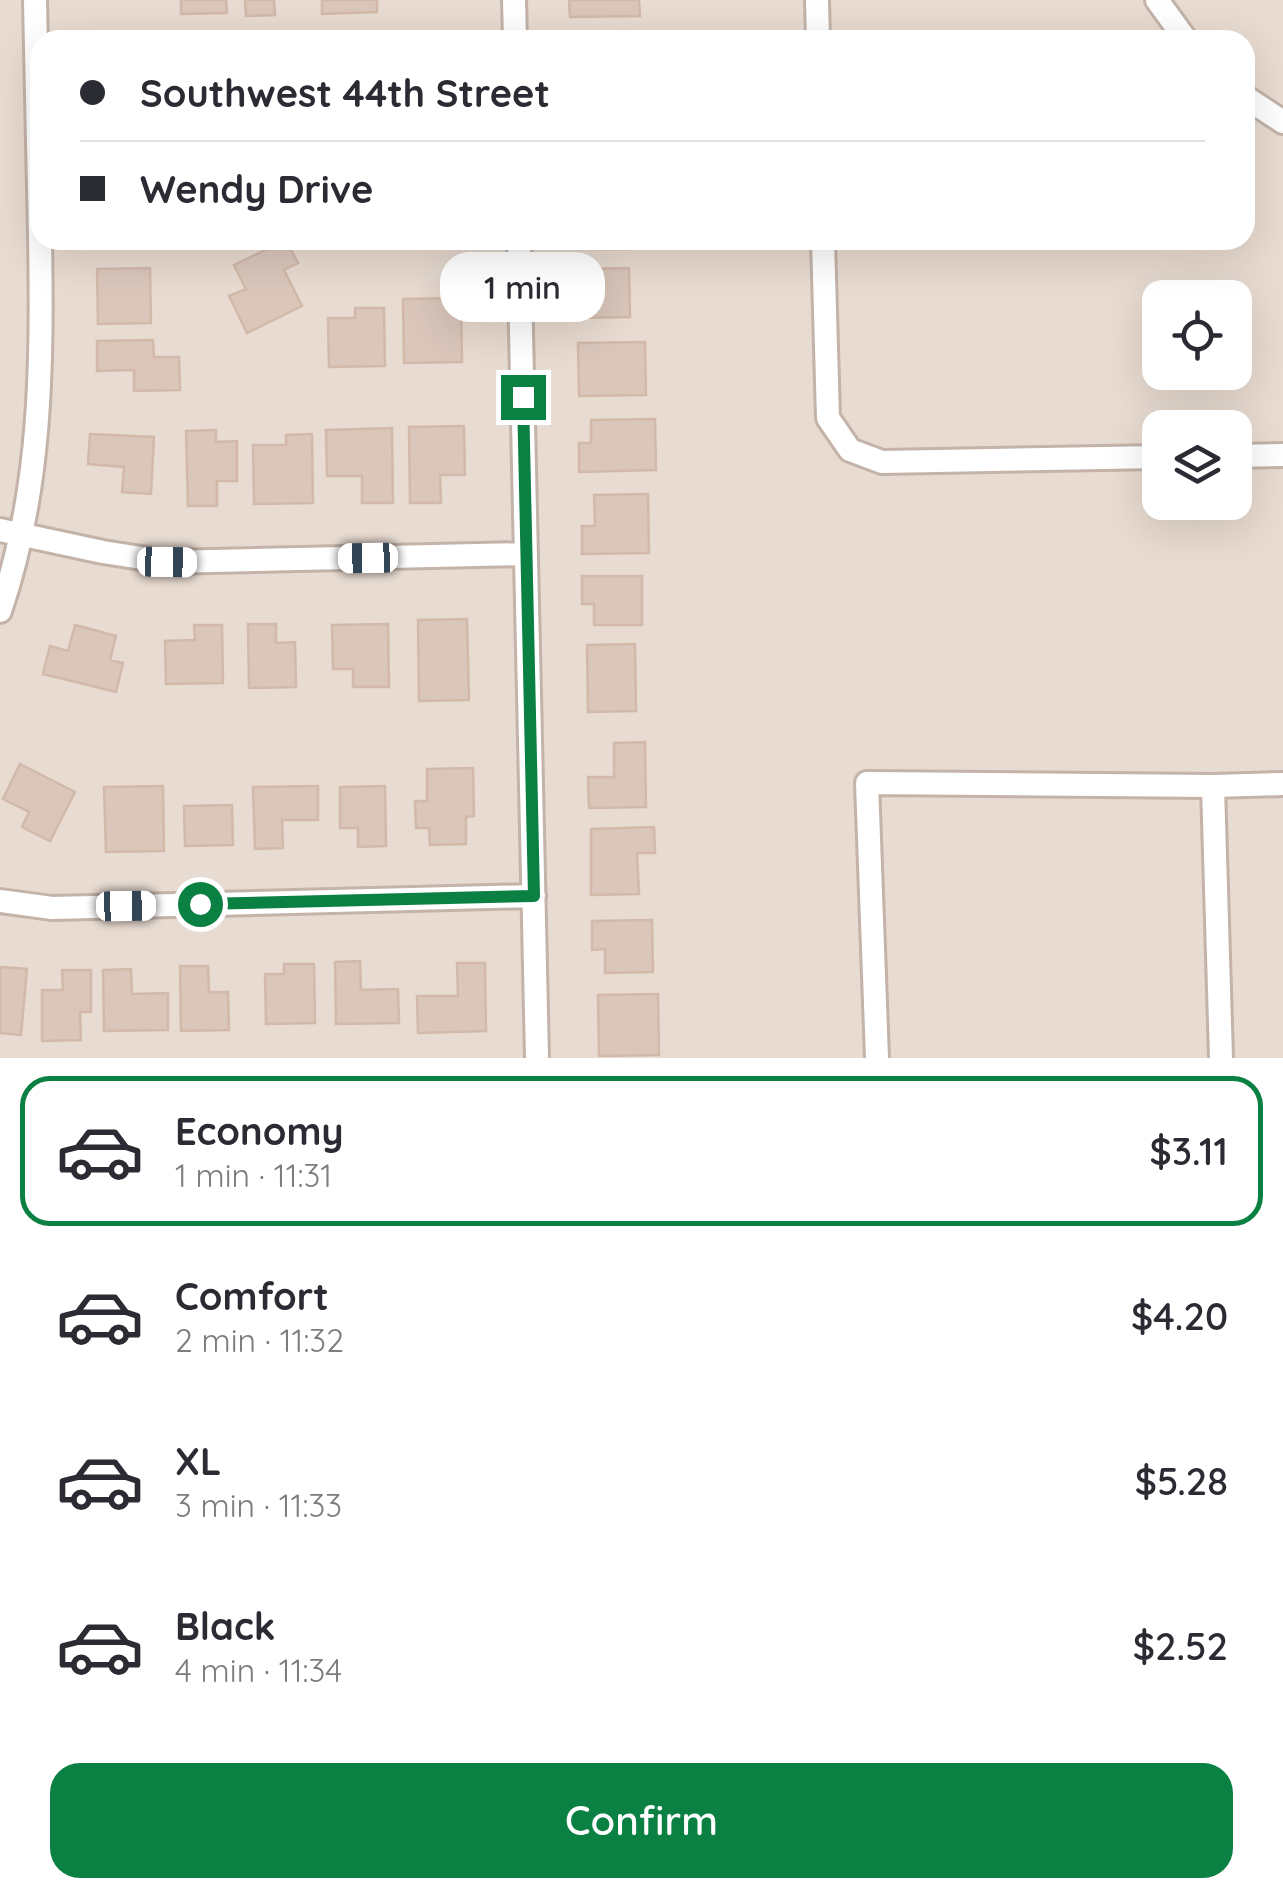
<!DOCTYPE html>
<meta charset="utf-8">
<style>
body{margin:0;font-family:Quicksand,sans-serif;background:#f2f2f3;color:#2b2b33;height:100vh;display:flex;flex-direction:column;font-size:38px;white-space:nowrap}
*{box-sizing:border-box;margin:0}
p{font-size:32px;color:#7c7c81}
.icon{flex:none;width:55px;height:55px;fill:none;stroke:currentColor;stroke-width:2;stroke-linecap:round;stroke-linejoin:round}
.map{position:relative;height:1058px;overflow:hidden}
.details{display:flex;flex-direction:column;background:#fff;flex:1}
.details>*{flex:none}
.banner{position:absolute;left:30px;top:30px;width:1225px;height:220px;border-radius:30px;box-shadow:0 10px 40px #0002;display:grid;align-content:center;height:220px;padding:0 50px;background:#fff}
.controls{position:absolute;left:1142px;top:280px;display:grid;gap:20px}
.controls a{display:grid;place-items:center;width:110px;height:110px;border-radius:20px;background:#fff;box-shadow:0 10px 40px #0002;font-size:50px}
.end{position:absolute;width:45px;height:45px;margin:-22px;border:12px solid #0b8043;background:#fff;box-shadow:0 0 0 5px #fff}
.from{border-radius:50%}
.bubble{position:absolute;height:70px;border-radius:30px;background:#fff;box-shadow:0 10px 40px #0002;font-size:32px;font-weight:600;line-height:70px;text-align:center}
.car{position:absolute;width:30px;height:60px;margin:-30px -15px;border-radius:12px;box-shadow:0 0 8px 2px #0007;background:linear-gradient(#fff 24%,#345 0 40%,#fff 0 76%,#345 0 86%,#fff 0)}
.banner b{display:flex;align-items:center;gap:35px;height:95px;font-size:38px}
.banner b+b{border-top:2px solid #e1e1e2}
.banner i{width:25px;height:25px;background:#2b2b33}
ul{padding:18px 0 0;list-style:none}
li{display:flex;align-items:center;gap:30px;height:150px;margin:0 20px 15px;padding:0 30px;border:5px solid transparent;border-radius:30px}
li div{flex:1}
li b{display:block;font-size:38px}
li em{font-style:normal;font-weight:600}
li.active{border-color:#0b8043}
li>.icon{width:90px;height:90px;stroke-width:1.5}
.cta{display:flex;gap:20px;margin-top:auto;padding:20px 50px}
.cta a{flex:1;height:115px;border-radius:30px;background:#0b8043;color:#fff;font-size:40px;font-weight:600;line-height:115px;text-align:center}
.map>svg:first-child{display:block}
</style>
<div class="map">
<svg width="1283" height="1058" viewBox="0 0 1283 1058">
<rect width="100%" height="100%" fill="#f4ebe3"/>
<!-- residential -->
<path fill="#e8dbd1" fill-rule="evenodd" d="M0,0h1283v1058h-1283zM40,40h1205v200h-1205zM1160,298h75v74h-75zM1160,428h75v74h-75z"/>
<!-- building -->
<path fill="#dac6bb" stroke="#d2b9aa" stroke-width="2.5" d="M181,0h45l1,13 -46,1z
M245,0h29l1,15 -29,1z
M322,0h55v12l-55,2z
M569,0h70l1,16 -70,1z
M629,31v9h-33v-8z
M286,240l12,23 -14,7 18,36 -55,27 -18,-37 17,-7 -12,-24z
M575,240h60v9h-60z
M150,268l1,55 -53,1 -1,-55z
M629,268l1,49 -53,1 -1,-49z
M461,298l1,64 -58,1 -1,-64z
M355,308h29l1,58 -56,1 -1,-49h27z
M153,340l1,17h25l1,33 -46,1v-21l-37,1v-30z
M645,342l1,53 -67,1 -1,-53z
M655,419l1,51 -77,2v-29h12v-23z
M464,426l1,49h-25l1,28h-31l-1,-76z
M392,428l1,75h-31v-27h-35l-1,-46z
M216,430v12l21,-1v40h-20v25h-29l-2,-75z
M90,434l64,3 -3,57 -29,-2 2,-25 -36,-3z
M312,434l1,69 -59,1 -1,-59h33v-10z
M648,494l1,59 -67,1v-28h13l-1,-31z
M582,576h60v49h-48v-21h-12z
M467,619l2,81 -50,1 -1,-81z
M248,624h28v19l19,-1 1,45 -47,1z
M388,624l1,63h-36v-18h-20l-1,-44z
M75,625l41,11 -6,24 13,3 -7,29 -73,-18 7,-28 18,5z
M194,625h28l1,58 -57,1 -1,-43 30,-1z
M635,644l1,67 -48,1 -1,-67z
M645,742l1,65 -57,1 -1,-31h26v-34z
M20,764l55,28 -25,49 -28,-14 7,-15 -26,-13z
M473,768l1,48 -8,1v27l-36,1 -1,-17h-13l-1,-27h12v-32z
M163,786l1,65 -58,1 -2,-65z
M318,786v34h-36l1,28 -28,1 -2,-62z
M385,786l1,60 -28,1v-19h-18v-41z
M232,805l1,40 -48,1 -1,-40z
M654,827l1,26h-18l2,41 -48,1v-66z
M652,920l1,52 -48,1v-24l-13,1v-29z
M360,961l1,29 37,-1 1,34 -63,1 -1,-62z
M457,963h28l1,68 -68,2 -1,-37h41z
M284,964h30l1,59 -49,1 -1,-50h19z
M180,966h28l1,26h19l1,38 -48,1z
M0,967l27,2 -6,66 -21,-2z
M131,969l1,25 36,-1v37l-64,1 -1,-61z
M62,970h29v42h-11l1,28 -39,1v-51h21z
M658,994l1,61 -60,1 -1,-61z"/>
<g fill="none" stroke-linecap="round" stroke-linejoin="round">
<defs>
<path id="street" d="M514,0l1,40
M817,0l1,40
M1157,0l29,40
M1245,97l38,25
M519,240l18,818
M823,240l5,178 22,32 32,12 278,-5
M1235,456l48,-1
M0,530l103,22 64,10 359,-8
M0,611c42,-123 42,-247 40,-376 -2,-78 -3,-157 -5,-235
M0,901l52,7 482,-12
M877,1058l-10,-275 346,3
M1221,1058l-8,-272 70,-2"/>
</defs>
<!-- street casing -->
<use href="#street" stroke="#c3b3a8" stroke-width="28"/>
<!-- street -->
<use href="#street" stroke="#fff" stroke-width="22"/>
</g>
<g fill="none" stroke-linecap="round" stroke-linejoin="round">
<!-- route -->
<path stroke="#0b8043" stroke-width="12" d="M200,904l334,-8 -11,-499"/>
</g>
</svg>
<div class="controls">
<a><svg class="icon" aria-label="locate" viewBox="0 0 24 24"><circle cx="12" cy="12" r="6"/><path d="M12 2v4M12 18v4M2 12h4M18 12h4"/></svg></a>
<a><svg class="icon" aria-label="layers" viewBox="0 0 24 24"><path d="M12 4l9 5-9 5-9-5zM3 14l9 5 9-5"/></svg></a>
</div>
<i class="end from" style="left:200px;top:904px"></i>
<i class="end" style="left:523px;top:397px"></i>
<div class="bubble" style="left:440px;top:252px;width:165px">1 min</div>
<i class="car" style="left:368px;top:558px;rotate:269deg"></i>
<i class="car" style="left:167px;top:562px;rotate:91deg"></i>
<i class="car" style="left:126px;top:906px;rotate:89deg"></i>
<div class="banner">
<b><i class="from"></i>Southwest 44th Street</b>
<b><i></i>Wendy Drive</b>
</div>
</div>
<section class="details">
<ul>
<li class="active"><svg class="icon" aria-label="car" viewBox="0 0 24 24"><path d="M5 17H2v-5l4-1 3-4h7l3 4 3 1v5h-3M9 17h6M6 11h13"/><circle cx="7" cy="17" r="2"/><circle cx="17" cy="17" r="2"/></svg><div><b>Economy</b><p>1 min · 11:31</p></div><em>$3.11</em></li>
<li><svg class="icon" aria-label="car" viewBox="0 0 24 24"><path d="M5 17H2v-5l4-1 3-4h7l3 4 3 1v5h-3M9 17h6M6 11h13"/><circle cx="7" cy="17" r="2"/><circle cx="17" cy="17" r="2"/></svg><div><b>Comfort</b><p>2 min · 11:32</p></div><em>$4.20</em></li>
<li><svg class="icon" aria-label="car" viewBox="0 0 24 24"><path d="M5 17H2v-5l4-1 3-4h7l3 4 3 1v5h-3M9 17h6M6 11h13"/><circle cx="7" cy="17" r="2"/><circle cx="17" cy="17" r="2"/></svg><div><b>XL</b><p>3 min · 11:33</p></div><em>$5.28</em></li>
<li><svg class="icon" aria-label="car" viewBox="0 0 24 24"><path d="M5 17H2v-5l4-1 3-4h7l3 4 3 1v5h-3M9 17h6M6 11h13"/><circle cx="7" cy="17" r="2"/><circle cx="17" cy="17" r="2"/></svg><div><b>Black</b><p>4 min · 11:34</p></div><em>$2.52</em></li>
</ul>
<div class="cta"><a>Confirm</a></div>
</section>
